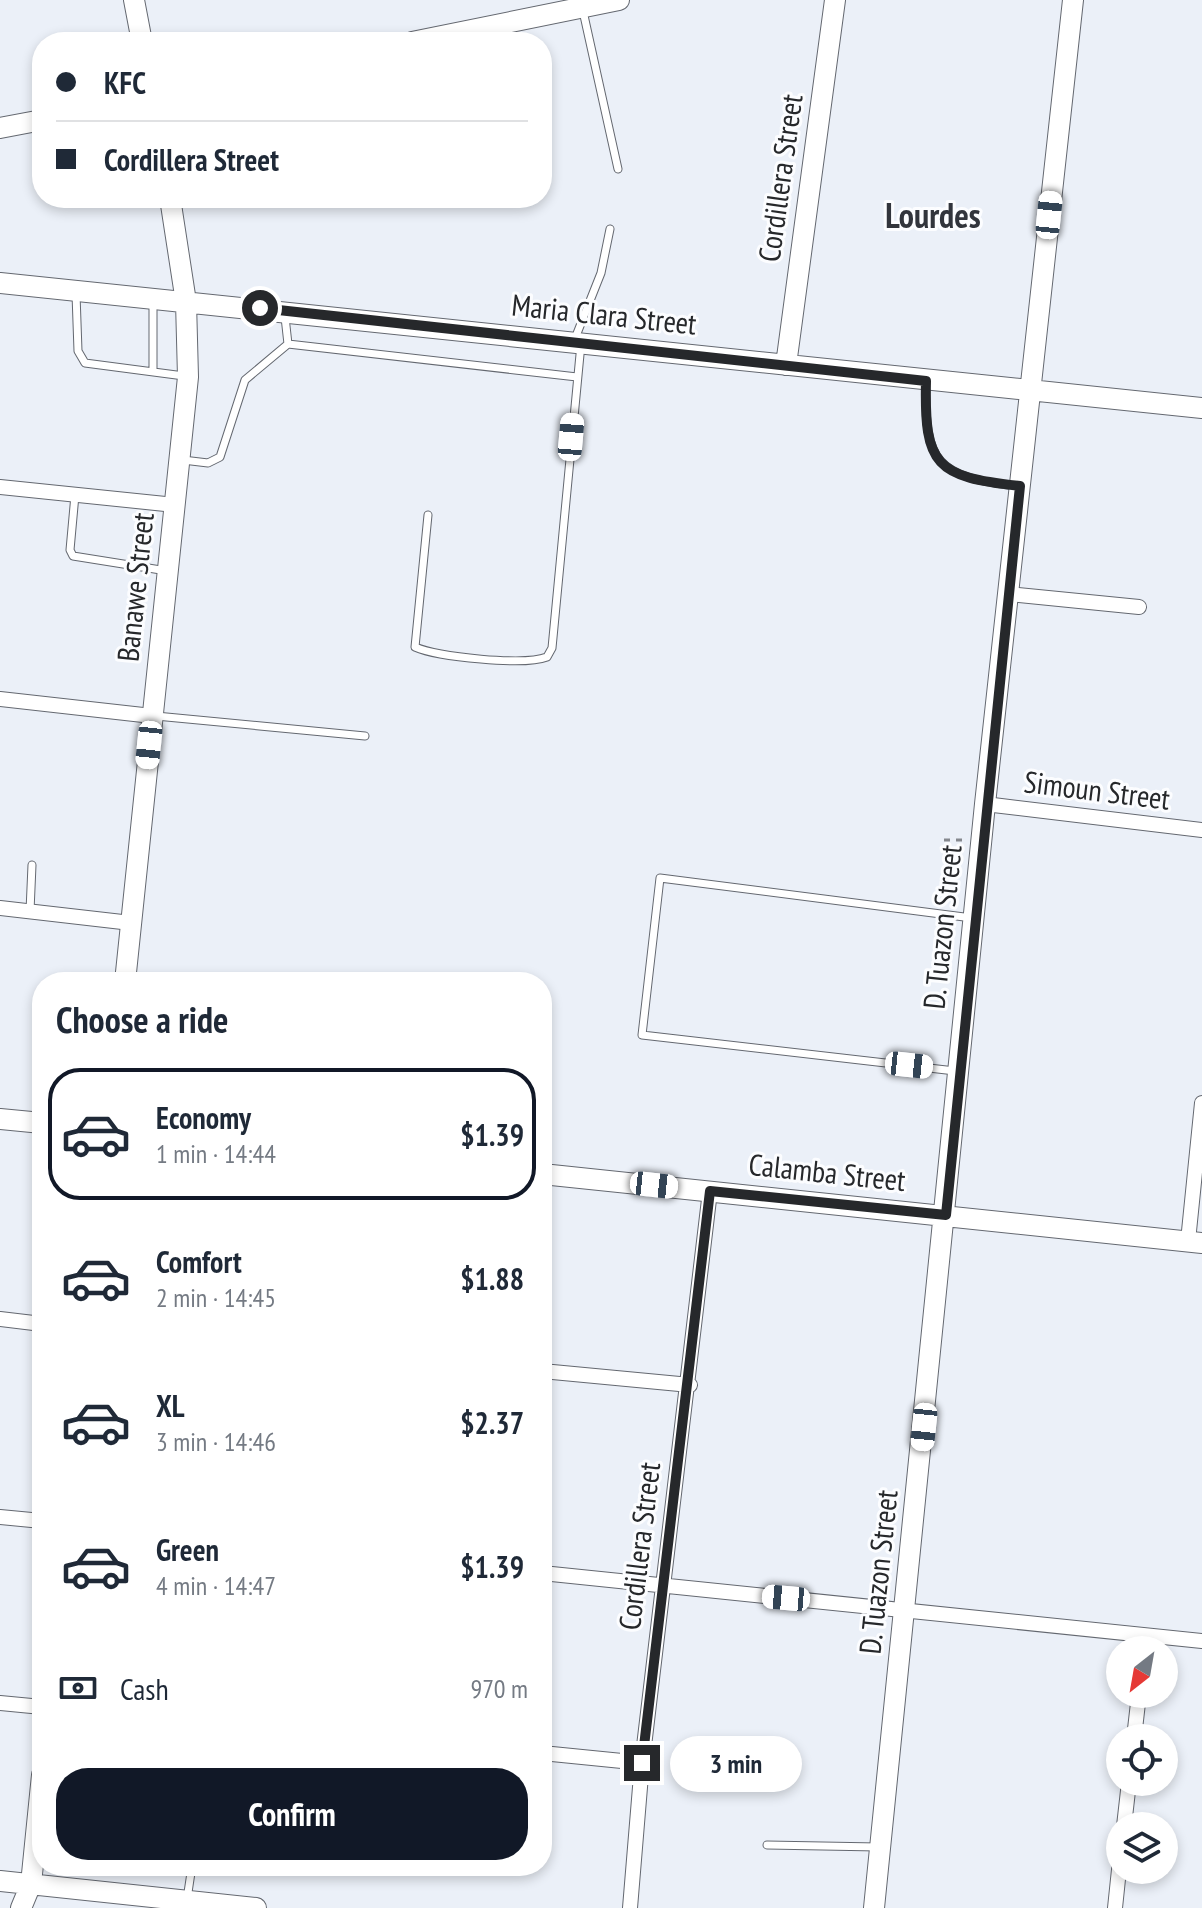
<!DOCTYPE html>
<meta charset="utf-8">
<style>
body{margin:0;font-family:"PT Sans Narrow",sans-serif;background:#f6f6f7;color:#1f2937;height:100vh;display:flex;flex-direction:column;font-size:30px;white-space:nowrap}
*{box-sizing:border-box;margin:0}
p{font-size:26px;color:#747a83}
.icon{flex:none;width:44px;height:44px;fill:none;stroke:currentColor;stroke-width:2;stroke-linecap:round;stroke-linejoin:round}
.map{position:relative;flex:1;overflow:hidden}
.side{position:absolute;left:32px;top:972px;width:520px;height:904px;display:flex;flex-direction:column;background:#fff;border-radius:32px;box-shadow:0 4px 12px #0003}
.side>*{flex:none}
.banner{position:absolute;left:32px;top:32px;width:520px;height:176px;border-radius:32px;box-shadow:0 4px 12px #0003;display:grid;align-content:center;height:176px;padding:0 24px;background:#fff}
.needle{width:52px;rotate:211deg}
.tools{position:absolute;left:1106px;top:1636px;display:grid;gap:16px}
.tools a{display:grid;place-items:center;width:72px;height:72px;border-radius:50%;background:#fff;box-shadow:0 4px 12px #0003;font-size:40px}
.end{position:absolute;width:36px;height:36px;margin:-18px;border:10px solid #26282b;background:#fff;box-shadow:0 0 0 4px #fff}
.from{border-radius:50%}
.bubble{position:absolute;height:56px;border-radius:28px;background:#fff;box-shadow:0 4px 12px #0003;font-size:26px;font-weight:700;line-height:56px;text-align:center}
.car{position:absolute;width:24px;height:48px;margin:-24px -12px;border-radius:10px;box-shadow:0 0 6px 2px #0007;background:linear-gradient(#fff 24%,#345 0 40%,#fff 0 76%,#345 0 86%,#fff 0)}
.banner b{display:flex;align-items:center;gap:28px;height:76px;font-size:30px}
.banner b+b{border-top:2px solid #e0e1e3}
.banner i{width:20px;height:20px;background:#1f2937}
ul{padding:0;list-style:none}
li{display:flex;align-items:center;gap:24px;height:132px;margin:0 16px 12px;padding:0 8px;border:4px solid transparent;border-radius:32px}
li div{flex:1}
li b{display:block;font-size:30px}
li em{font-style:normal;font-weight:700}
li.active{border-color:#111827}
li>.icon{width:72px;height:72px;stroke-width:1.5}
h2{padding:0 24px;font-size:36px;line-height:96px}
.pay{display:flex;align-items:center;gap:20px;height:88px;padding:0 24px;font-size:30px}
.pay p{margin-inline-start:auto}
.action{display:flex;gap:16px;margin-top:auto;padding:16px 24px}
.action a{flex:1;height:92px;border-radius:32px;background:#111827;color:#fff;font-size:32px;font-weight:700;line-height:92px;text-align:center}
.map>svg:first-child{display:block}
</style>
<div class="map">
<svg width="1202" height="1908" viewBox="0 0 1202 1908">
<rect width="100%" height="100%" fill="#ebf0f8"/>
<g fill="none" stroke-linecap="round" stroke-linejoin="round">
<defs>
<path id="lane" d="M583,11l35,158
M506,25l6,17
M542,169l1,3
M76,294l2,57 7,12 99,13
M153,302v70
M574,341l27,-68 9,-44
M288,344l289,33
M926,383c-2,79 11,94 90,103
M183,460l25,3 12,-6 25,-77 43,-36 -3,-27
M75,495l-5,55 3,6 94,15
M428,515l-13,132c23,10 109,19 132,10l5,-9 29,-304
M156,716l209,20
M30,911l2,-46
M955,1071l-313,-36 18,-157 312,40
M767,1845l111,2
M187,1899l5,-33"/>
<path id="street" d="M0,487l175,18
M1009,594l130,13
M0,699l152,17
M985,804l217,26
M0,908l131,15
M1188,1241l14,-138
M0,1319l42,5
M542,1371l148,14
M0,1517l42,4
M542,1573l660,68
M0,1703l42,4
M1134,1738l5,-44
M542,1753l100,10
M1124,1826l5,-44
M630,1908l12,-145 68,-572
M1115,1908l5,-48"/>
<path id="secondary" d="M134,0l8,42
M412,42l207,-42
M0,128l42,-8
M0,283l1202,125
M786,365l49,-365
M125,982l63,-605 -2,-75 -16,-104
M0,1119l42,4
M542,1174l660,69
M0,1881l256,27
M21,1908l10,-24 11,-109
M874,1908l111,-1104 88,-804"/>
</defs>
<!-- lane casing -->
<use href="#lane" stroke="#646870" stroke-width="9"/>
<!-- street casing -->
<use href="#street" stroke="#646870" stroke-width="16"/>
<!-- secondary casing -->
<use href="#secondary" stroke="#646870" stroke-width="22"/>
<!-- path -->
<path stroke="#85888e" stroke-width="3" stroke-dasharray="6 6" stroke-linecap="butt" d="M944,840h20"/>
<!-- lane -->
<use href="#lane" stroke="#fff" stroke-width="7"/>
<!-- street -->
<use href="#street" stroke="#fff" stroke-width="14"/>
<!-- secondary -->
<use href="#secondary" stroke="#fff" stroke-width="20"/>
</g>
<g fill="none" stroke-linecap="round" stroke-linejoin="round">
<!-- route -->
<path stroke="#26282b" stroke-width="10" d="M260,308l666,73c-2,85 10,96 94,105l-74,729 -236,-24 -68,572"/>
</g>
<g text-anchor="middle" stroke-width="6" stroke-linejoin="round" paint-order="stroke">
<!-- street labels -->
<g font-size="30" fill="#26282b" stroke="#fcfdff">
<text transform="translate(781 178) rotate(-82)" y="10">Cordillera Street</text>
<text transform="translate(604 315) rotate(6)" y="10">Maria Clara Street</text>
<text transform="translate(136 587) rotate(-84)" y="10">Banawe Street</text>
<text transform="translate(1097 791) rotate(7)" y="10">Simoun Street</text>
<text transform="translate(943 927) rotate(-84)" y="10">D. Tuazon Street</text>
<text transform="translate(827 1173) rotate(6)" y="10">Calamba Street</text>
<text transform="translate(640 1546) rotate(-83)" y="10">Cordillera Street</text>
<text transform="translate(879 1572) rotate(-84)" y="10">D. Tuazon Street</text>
</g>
<!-- quarter labels -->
<g font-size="34" font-weight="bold" fill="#32353c" stroke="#fcfdff">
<text x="933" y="228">Lourdes</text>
</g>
</g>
</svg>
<div class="tools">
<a><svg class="needle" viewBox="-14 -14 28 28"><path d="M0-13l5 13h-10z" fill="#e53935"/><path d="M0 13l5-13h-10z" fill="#747a83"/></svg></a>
<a><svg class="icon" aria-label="locate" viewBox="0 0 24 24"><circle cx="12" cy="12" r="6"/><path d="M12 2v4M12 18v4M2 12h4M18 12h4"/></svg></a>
<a><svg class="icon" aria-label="layers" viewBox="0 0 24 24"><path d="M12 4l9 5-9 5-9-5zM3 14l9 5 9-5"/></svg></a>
</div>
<i class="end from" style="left:260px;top:308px"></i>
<i class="end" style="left:642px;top:1763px"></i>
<div class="bubble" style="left:670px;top:1736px;width:132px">3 min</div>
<i class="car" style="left:1049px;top:215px;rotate:6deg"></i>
<i class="car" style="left:571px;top:437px;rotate:5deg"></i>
<i class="car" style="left:149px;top:745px;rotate:186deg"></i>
<i class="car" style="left:909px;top:1065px;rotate:96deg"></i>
<i class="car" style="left:654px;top:1185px;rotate:96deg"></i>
<i class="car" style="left:924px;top:1427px;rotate:186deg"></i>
<i class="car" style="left:786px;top:1598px;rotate:275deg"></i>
<div class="banner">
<b><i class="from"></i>KFC</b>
<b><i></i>Cordillera Street</b>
</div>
<section class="side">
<h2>Choose a ride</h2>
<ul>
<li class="active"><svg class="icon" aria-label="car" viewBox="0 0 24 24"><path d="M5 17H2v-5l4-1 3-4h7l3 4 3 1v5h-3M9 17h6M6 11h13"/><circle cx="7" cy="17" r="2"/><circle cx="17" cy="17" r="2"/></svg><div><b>Economy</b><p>1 min · 14:44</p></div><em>$1.39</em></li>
<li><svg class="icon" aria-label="car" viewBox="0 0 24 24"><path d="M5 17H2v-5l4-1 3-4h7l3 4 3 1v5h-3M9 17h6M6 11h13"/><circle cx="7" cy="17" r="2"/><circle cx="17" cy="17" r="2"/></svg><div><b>Comfort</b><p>2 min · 14:45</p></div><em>$1.88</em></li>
<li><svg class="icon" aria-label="car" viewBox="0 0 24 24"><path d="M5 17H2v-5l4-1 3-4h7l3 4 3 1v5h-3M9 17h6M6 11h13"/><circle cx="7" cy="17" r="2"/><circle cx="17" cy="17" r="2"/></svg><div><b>XL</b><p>3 min · 14:46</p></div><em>$2.37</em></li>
<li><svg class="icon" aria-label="car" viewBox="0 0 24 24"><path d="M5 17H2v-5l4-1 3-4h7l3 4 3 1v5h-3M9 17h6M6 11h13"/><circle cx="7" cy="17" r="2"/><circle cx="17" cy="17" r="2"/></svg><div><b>Green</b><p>4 min · 14:47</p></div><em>$1.39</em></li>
</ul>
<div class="pay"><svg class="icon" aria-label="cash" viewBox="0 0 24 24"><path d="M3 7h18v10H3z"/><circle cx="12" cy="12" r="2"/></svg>Cash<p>970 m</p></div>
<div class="action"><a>Confirm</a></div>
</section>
</div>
